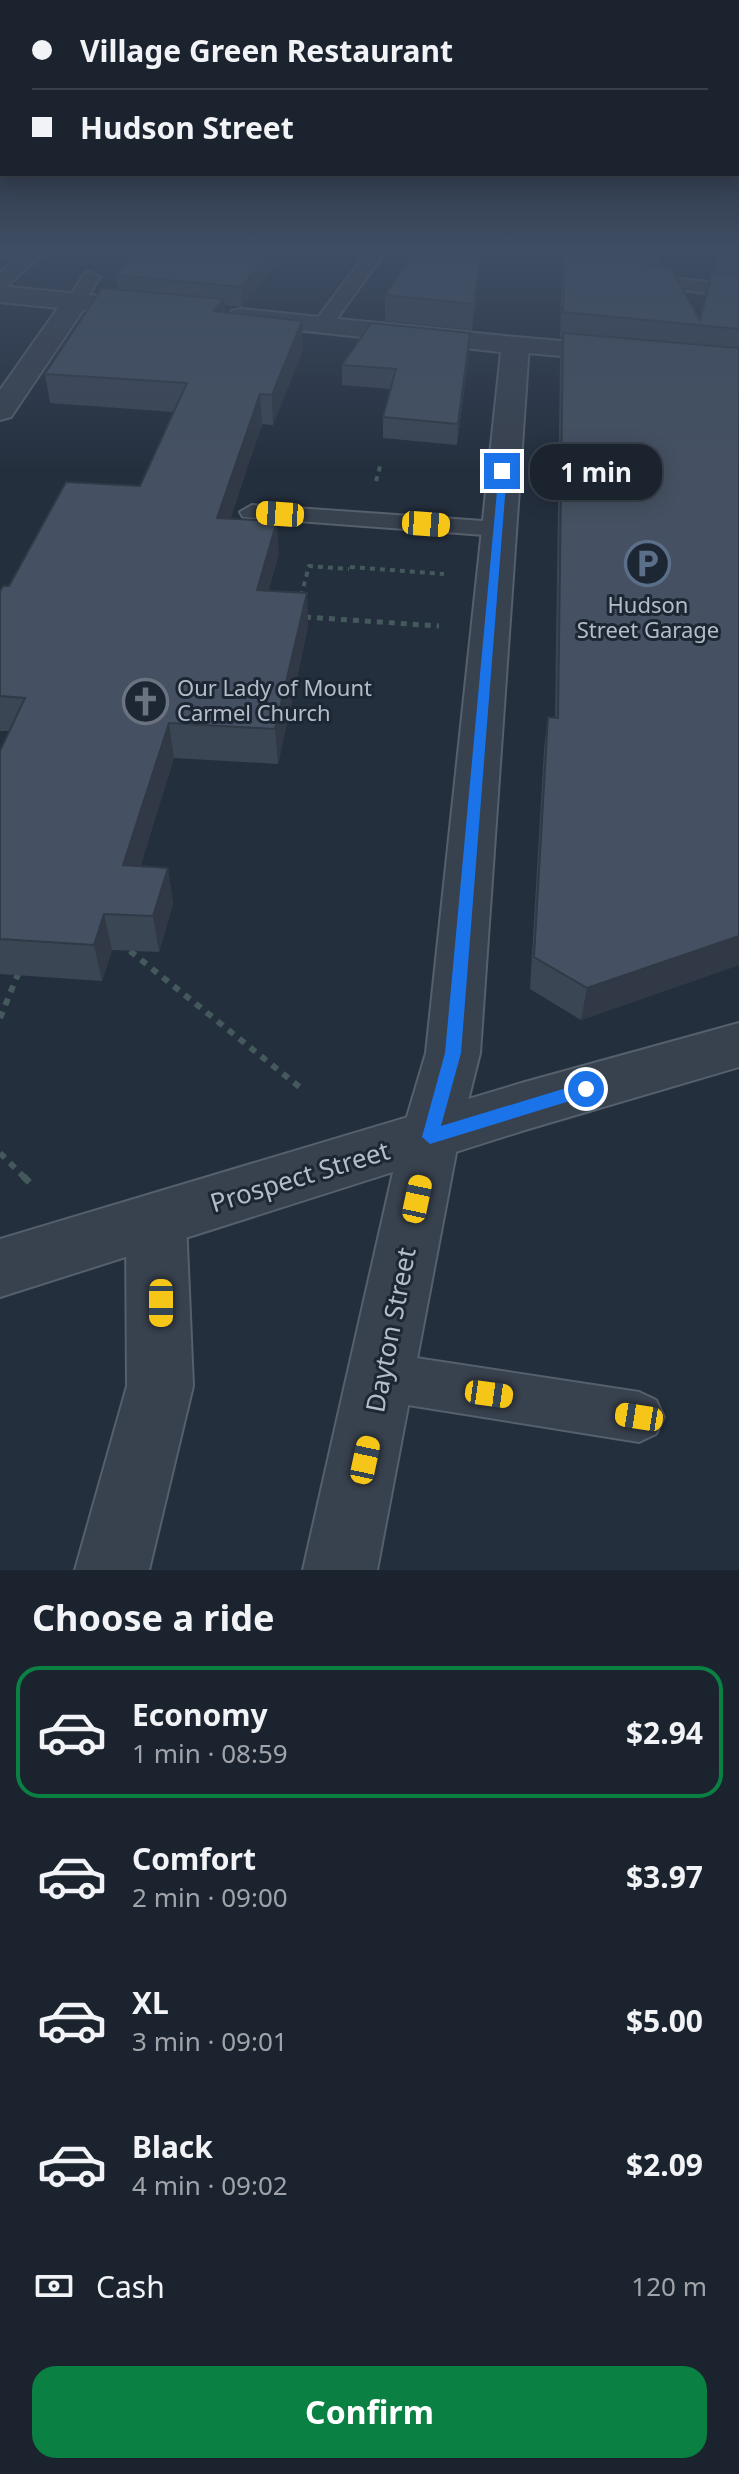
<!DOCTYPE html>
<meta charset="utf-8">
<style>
body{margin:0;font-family:"Noto Sans",sans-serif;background:#242b36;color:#f1f3f6;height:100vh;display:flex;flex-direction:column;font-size:30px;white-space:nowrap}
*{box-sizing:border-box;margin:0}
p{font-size:26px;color:#a0a4aa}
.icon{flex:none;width:44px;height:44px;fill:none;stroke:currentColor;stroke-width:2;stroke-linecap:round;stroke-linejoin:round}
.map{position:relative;height:1570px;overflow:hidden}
.drawer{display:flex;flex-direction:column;background:#1b232e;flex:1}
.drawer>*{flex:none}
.guide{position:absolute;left:0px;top:0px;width:740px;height:176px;box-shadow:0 4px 20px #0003,0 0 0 2px #39404a;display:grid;align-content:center;height:176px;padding:0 32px;background:#1b232e}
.end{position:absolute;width:36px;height:36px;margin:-18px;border:10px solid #1a73e8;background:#fff;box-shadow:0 0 0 4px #fff}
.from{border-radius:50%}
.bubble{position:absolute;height:56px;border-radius:24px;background:#1b232e;box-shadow:0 4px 20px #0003,0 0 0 2px #39404a;font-size:26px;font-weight:700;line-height:56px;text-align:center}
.car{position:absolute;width:24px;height:48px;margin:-24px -12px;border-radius:10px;box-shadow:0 0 6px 2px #0007;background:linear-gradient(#f5c518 24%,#345 0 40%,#f5c518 0 76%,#345 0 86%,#f5c518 0)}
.guide b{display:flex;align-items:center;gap:28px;height:76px;font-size:30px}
.guide b+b{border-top:2px solid #39404a}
.guide i{width:20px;height:20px;background:#f1f3f6}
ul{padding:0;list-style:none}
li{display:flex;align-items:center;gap:24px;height:132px;margin:0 16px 12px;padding:0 16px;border:4px solid transparent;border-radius:24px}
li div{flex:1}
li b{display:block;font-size:30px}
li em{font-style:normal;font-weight:700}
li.current{border-color:#0b8043}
li>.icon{width:72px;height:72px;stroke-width:1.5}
h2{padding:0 32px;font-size:36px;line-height:96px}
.pay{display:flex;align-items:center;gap:20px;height:88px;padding:0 32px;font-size:30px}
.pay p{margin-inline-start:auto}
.button{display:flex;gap:16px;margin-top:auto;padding:16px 32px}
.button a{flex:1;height:92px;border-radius:24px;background:#0b8043;color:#fff;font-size:32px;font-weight:700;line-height:92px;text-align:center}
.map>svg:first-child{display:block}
</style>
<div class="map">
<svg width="739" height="1570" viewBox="0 0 739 1570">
<rect width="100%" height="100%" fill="#242f3e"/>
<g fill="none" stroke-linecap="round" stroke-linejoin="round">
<defs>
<path id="service" d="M25,251h20l-39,36 -6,1v-15z
M368,251h18l-56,77h-14l-3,-4z
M91,272l9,5 -16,25 -2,4h-14l-2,-4 19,-29z
M639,275l100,10v12l-106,-13v-8z
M252,505l246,17 12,7 -12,7 -255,-19 -3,-5z
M383,1353l256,39 17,8 8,17 -8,17 -17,8 -256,-41 -17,-7 -7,-17 7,-17z"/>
<path id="minor" d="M0,286l149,15 13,8 -13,8 -66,-7 -72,107 -11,3v-30l58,-82 -58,-6z
M241,309l274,28 10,2 4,6 -49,708 -21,84 -82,433h-74l98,-433 25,-84 75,-701 -269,-29 -4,-6 4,-6z
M156,1193l21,8 9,20 7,165 -44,184h-74l52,-184 -1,-165 9,-20z"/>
<path id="tertiary" d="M515,337l224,19v16l-234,-21 -4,-6 4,-6z
M739,1023v44l-214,63 -525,167v-58l525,-157z"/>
</defs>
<!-- service casing -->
<use href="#service" stroke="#565f6c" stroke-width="4"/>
<!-- minor casing -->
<use href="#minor" stroke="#565f6c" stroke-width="4"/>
<!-- tertiary casing -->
<use href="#tertiary" stroke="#565f6c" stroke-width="4"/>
<!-- path-far3 -->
<path stroke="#44595c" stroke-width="4" stroke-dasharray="5 5" stroke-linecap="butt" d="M376,481l5,-18
M350,567l94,7
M301,596l8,-30 40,3"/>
<!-- path-far2 -->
<path stroke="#44595c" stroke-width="5" stroke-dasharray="6 6" stroke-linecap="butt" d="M305,617l134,9"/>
<!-- path-far1 -->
<path stroke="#44595c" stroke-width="6" stroke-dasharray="7 7" stroke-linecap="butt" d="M130,951l172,138
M0,1018l18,-44
M0,1153l25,25"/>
<!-- path -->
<path stroke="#44595c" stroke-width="7" stroke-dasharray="9 9" stroke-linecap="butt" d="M23,1176l9,9"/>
<!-- service -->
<use href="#service" fill="#38414e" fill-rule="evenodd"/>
<!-- minor -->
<use href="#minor" fill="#38414e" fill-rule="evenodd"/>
<!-- tertiary -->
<use href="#tertiary" fill="#38414e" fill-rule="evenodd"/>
</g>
<!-- wall -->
<path fill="#3b4654" d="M0,251h21l-14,11h-7z
M416,251h67l-11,79 -87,-9v-26z
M562,251h98l-2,14 42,55 14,-48 4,-21h21v714l-158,55 -51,-31 14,-240 4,-32 7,1 5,-359 2,-21h-2z
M281,258l-39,49 -18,-2 1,7 78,38 -30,75 -11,-1 -32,95 49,35 -11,37 39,2 1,34 -30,137 -104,-6 -34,108 28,2 5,36 -14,48 -47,-2 -10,31 -102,-7v-223l9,-20h-9v-140l140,-105 34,-74 -124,-9 -5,-29 73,-85 -2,-14z
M470,333l-1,19 -12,93 -74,-7v-21l7,-28 -48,-4v-20z"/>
<!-- shaded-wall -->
<path fill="#303945" d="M5,251h16l-14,11z
M270,251h10l1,7 -39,49 -1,-20z
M481,251h2l-11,79 2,-26z
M224,299l2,28 -12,-16z
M302,321l1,29 -30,75 -1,-30z
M470,333l-1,19 -12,93 1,-21z
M260,394l2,30 -42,127 -3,-33z
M277,521l2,33 -20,70 -2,-34z
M307,593l1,34 -30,137 -3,-35z
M169,723l5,35 -44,143 -7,-36z
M168,868l5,36 -14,48 -6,-36z
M104,914l8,36 -10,31 -8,-36z
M739,936v29l-158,55 6,-32z"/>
<!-- building -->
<path fill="#455162" stroke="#303945" stroke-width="2" d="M137,251h133l-29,36 -125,-12z
M416,251h65l-7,53 -89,-9z
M564,251h43l-1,8 64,8 30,53 12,-48 27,3v54l-176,-17z
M718,251h21v7l-22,-3z
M102,288l122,11 -10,12 88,10 -30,74 -12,-1 -43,124 60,3 -20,69 50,3 -32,136 -106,-6 -46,142 45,3 -15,48 -49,-2 -10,31 -94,-6v-188l25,-53 -25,-2v-105l3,-5h6l57,-104 74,4 47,-103 -142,-9z
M371,323l99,10 -12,91 -75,-7 13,-48 -54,-4z
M563,333l176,15v588l-152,52 -53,-31 14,-240 10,1z"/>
<!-- sky -->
<linearGradient id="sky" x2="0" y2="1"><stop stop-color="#141a22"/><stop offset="0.53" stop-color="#3f4d63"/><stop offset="1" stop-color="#3f4d63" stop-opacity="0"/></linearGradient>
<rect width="739" height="471" fill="url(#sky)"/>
<!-- route -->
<path fill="#1a73e8" d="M499,469l8,2 -46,582 -20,73 145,-44 9,7 -9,7 -156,48 -8,-7 23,-84z"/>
<!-- icons -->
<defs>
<symbol id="parking-ring" viewBox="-11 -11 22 22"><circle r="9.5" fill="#1d2633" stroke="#5c6f8a" stroke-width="1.5"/><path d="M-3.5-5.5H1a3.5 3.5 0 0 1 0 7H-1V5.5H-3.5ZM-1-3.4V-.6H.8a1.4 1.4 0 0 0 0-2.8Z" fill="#5c6f8a"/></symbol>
<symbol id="church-ring" viewBox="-11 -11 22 22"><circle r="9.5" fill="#1d2633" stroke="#6b7280" stroke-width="1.5"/><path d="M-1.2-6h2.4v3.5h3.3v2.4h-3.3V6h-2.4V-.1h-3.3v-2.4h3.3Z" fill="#6b7280"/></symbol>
</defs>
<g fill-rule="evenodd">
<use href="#parking-ring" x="622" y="538" width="51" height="51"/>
<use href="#church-ring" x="120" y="676" width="51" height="51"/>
</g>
<g text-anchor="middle" stroke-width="6" stroke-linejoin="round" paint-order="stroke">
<!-- poi labels -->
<g font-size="22" fill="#b4bcc9" stroke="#1d2633">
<text x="648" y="613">Hudson<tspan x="648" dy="25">Street Garage</tspan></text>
<text x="177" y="696" text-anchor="start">Our Lady of Mount<tspan x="177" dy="25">Carmel Church</tspan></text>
</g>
<!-- near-street labels -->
<g font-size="26" fill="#b4bcc9" stroke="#1d2633">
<text transform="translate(300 1177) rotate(-17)" y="9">Prospect Street</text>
<text transform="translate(391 1330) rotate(-79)" y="9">Dayton Street</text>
</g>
</g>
</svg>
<i class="end from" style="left:586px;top:1089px"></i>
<i class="end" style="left:502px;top:471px"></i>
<div class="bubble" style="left:530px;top:444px;width:132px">1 min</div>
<i class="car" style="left:280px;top:514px;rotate:274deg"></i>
<i class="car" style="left:426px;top:524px;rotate:94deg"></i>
<i class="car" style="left:417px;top:1199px;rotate:12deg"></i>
<i class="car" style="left:161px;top:1303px;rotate:180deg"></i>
<i class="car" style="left:489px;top:1394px;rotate:98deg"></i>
<i class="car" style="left:639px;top:1417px;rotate:279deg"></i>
<i class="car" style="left:365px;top:1460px;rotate:12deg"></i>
<div class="guide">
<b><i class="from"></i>Village Green Restaurant</b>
<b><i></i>Hudson Street</b>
</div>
</div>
<section class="drawer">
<h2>Choose a ride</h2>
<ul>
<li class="current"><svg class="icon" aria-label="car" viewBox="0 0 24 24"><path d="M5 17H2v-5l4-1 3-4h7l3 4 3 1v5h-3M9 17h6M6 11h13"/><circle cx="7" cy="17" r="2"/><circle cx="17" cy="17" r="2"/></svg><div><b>Economy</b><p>1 min · 08:59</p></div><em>$2.94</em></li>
<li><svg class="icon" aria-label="car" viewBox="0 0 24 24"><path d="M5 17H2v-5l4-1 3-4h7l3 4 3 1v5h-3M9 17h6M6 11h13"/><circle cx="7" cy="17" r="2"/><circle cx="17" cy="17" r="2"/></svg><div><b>Comfort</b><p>2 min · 09:00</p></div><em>$3.97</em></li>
<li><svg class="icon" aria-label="car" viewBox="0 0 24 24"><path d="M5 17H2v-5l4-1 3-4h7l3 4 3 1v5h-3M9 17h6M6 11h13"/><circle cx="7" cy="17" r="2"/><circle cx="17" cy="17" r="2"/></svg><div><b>XL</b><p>3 min · 09:01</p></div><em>$5.00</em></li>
<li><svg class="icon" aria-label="car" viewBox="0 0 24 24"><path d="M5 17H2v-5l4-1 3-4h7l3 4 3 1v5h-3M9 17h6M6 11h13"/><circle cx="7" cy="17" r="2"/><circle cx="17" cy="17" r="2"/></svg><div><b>Black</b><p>4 min · 09:02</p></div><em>$2.09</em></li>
</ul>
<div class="pay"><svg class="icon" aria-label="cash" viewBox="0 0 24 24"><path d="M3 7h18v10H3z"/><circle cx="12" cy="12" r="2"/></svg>Cash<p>120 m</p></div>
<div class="button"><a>Confirm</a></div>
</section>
